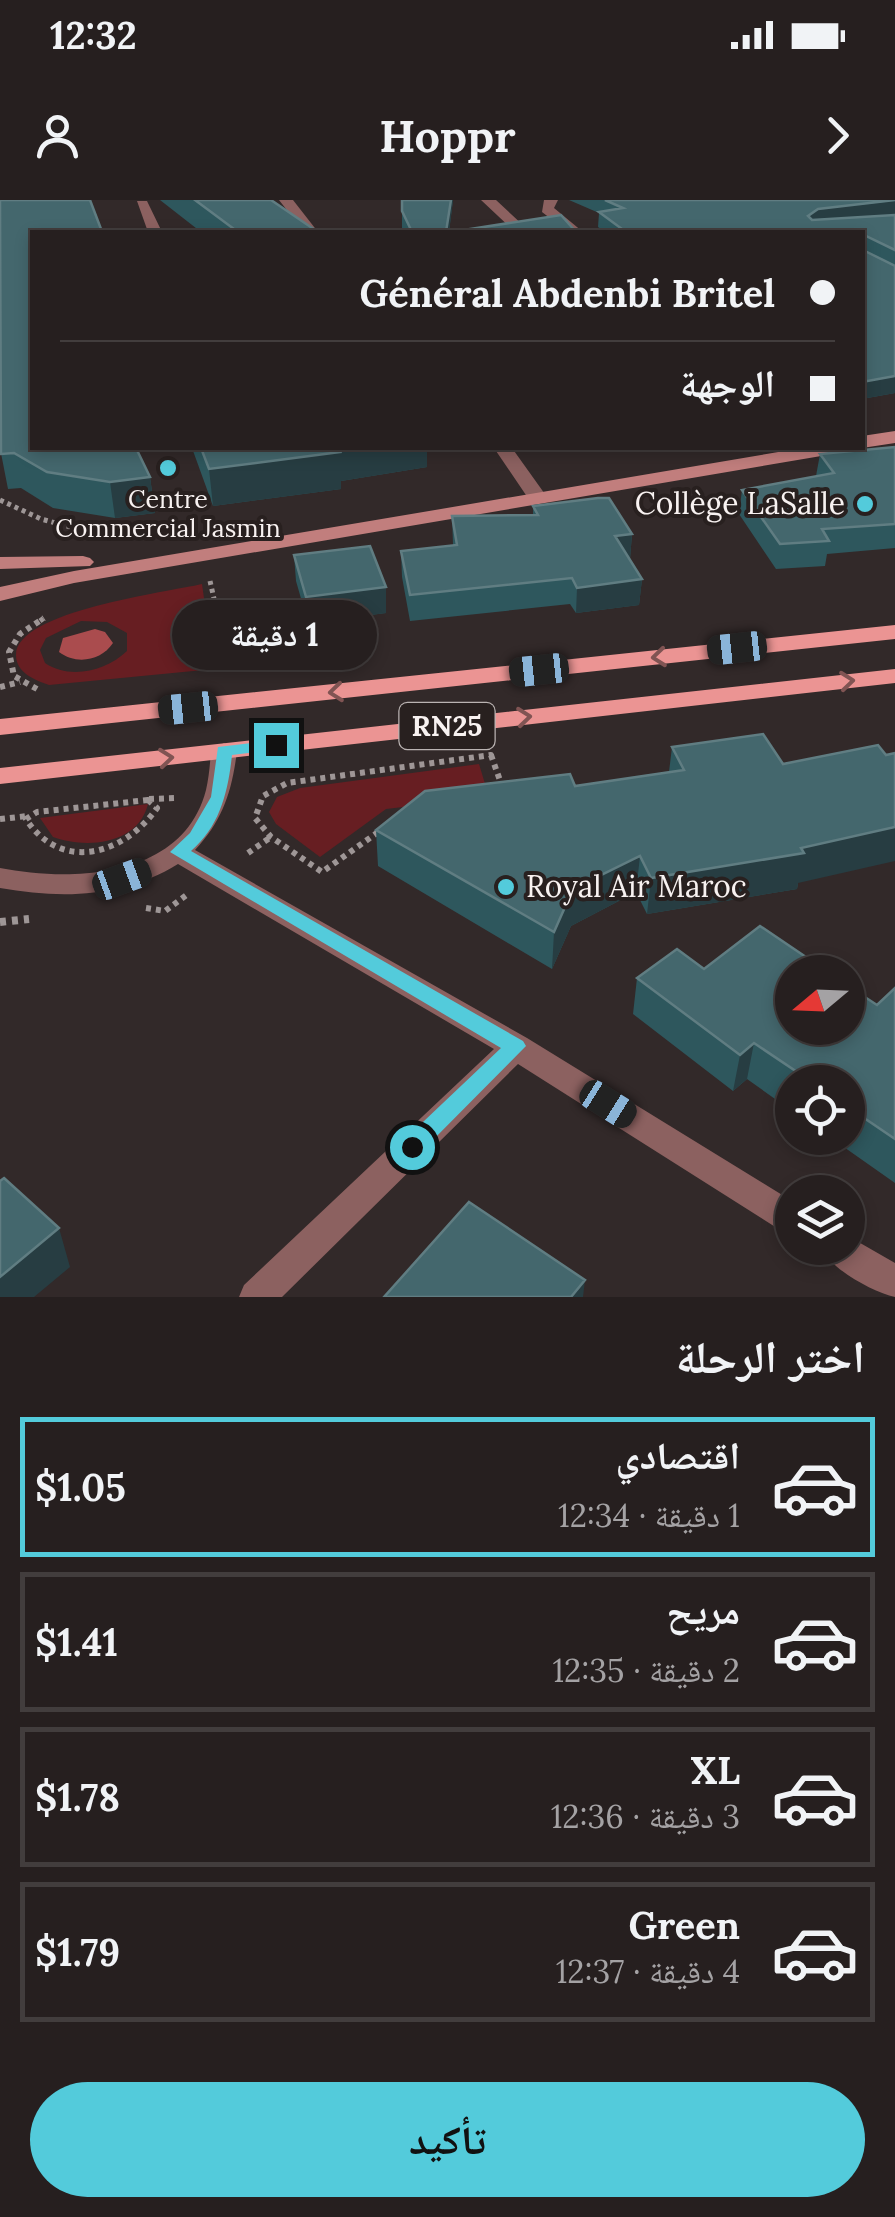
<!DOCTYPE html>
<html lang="ar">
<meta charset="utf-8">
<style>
body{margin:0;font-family:Lora,"Noto Naskh Arabic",serif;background:#322c2c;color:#f1f3f6;direction:rtl;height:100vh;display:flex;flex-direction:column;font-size:38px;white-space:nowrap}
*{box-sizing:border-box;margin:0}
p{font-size:32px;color:#a4a2a4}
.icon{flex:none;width:55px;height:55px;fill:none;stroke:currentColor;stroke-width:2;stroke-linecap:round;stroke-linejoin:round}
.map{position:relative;height:1097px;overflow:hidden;direction:ltr}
.drawer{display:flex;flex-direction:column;background:#261f1f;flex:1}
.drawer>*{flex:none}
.banner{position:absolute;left:30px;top:30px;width:835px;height:220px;border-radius:0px;box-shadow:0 5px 15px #0003,0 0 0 2px #423d3d;direction:rtl;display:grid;align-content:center;height:220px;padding:0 30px;background:#261f1f}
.needle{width:65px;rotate:251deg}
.buttons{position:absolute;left:775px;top:755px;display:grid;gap:20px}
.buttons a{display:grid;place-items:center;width:90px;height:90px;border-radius:50%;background:#261f1f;box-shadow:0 5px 15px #0003,0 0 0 2px #423d3d;font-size:50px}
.end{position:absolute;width:45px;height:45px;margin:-22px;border:12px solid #53cbdb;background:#111;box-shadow:0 0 0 5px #111}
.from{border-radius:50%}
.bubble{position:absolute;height:70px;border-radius:35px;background:#261f1f;box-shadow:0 5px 15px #0003,0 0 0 2px #423d3d;font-size:32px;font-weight:800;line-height:70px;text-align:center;direction:rtl}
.car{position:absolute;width:30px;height:60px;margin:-30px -15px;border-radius:12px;box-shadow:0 0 8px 2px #0007;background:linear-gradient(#222 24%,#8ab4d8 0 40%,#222 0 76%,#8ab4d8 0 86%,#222 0)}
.banner b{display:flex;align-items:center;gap:35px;height:95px;font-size:38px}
.banner b+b{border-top:2px solid #423d3d}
.banner i{width:25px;height:25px;background:#f1f3f6}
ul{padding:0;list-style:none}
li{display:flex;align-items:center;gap:30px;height:140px;margin:0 20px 15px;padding:0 10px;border:5px solid #423d3d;border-radius:0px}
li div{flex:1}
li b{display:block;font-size:38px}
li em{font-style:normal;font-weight:800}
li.active{border-color:#53cbdb}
li>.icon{width:90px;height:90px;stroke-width:1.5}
h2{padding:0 30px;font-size:45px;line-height:120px}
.button{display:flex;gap:20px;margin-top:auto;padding:20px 30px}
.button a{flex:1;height:115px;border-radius:60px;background:#53cbdb;color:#111;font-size:40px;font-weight:800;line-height:115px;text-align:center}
.status{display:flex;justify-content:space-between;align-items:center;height:70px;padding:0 50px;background:#261f1f;direction:ltr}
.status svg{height:28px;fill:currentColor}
header{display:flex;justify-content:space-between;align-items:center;height:130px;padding:0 30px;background:#261f1f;font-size:45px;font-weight:800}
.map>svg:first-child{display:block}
</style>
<div class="status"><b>12:32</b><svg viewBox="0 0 49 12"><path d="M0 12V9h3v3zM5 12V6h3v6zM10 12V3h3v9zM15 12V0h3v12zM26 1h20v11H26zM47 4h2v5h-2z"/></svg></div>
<header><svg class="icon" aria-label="forward" viewBox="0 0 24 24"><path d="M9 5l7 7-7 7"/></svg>Hoppr<svg class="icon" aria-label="person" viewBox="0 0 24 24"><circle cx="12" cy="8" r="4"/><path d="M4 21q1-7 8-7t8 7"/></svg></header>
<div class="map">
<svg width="895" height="1097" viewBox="0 0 895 1097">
<rect width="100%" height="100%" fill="#322929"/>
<!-- green -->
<path fill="#671e22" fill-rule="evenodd" d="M202,384l12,85 -165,16c-14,-5 -33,-12 -33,-30 0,-44 152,-63 186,-71zM81,421l26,1 20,11v18c-21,20 -57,29 -82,12l-5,-13 6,-12z
M479,564l10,33 -103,12 -66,48 -44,-33 -7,-12 8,-15 23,-9z
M148,604c-10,41 -62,45 -95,33l-13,-19z"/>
<!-- water -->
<path fill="#aa4c4e" d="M95,429l10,3 8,11c-12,18 -37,22 -54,9l4,-14z"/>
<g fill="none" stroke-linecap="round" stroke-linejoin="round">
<!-- path-far2 -->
<path stroke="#9e9696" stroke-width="5" stroke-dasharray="4 4" stroke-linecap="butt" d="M0,300l41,19 37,10
M95,332l33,3
M210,381l9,40
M40,421l4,-3"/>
<!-- path-far1 -->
<path stroke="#9e9696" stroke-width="6" stroke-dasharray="5 5" stroke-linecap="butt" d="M219,418l12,53
M0,487l20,-5
M37,489l-23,-13 -5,-24 11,-18 24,-16
M491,555l18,51 -111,12 -76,54 -51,-35 -16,-19 8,-22 24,-13z
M149,599l28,-1
M148,600l9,8c-33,47 -96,65 -131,11l11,-7z
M0,619l28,-3
M248,653l23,-16
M146,708l19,3 23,-17"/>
<!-- path -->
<path stroke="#9e9696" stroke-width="8" stroke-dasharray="6 6" stroke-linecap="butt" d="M0,722l29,-3"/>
<!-- minor -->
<path fill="#8c6160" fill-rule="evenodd" d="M279,0h14l25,32h-14z
M481,0h15l30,28 -12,3z
M544,0h14l-4,8 29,24h-15l-26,-20z
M137,1h10l15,31h-14z
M494,248h18l35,49 -3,4h-14z
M224,543l13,8c-5,40 -14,69 -42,99l332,188 265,163v33l-12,-4 -262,-166 -236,233h-43l5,-12 250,-236 -316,-185c-55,34 -116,35 -178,24v-20c72,14 183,11 206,-78 3,-13 4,-26 5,-39z
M848,1036l47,27v34c-22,-5 -65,-28 -73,-49h26z"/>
<!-- secondary -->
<path fill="#c17e7d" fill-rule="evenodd" d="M895,231v12l-33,5h-1l1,-12z
M802,248h40l-9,6 -759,129 -74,18v-14l74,-16z
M83,356l7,2 4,4 -4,4 -90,3v-12z"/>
<!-- primary -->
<path fill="#eb9493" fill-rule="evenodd" d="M895,425v14l-895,96v-16z
M895,469v14l-895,101v-16z"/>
</g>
<!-- wall -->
<path fill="#2e575d" d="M160,0h111l47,32h-117z
M402,0h51l-4,32h-45l-2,-3z
M569,0h326v193l-33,6v-167h-257l-7,-5 1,-14z
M32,32v216l118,29 5,36 -40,5 -62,-10 -32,-20 -13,1 -8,-41z
M895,247v101l-68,6 -2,12 -49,3 -37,-55 3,-24 74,-14 4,-22z
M192,248h235v19l-86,14v8l-128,17z
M533,306l99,28 -2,25 12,20 -3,26 -63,8 -6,-9 -160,17 -8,-44 -1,-26 52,-6 -1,-29 81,-1z
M294,355l92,32v26l-78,10 -12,-42z
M672,547l126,136 -1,6 -150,25 -11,-22 -65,34 -19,43 -174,-103 -2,-36 199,-44 94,-14z
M704,769l173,36 18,-17v195l-64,-45h17v-56h-56v29l-45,-32 -14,12 -100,-77 4,-36z"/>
<!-- shaded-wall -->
<path fill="#273d42" d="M451,0h2l-4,32h-3z
M895,1v14l-79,9 -8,-8 10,-7z
M101,29v3h-35z
M895,176v17l-33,6v-17z
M336,248h91v19l-86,14v8l-128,17 -4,-37z
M150,277l5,36 -40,5 -5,-36z
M632,334l-2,25 -15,-23z
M642,379l-3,26 -63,8 1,-25z
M386,387v26l-78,10 -2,-26z
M895,627v34l-97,22 -1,6 -150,25 4,-36z
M640,656l-4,36 -65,34 -19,43 2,-37 19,-43z
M754,843l-7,36 -14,12 7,-36z
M59,1028l11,39 -36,30h-34v-20z
M585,1080l-2,17h-12z"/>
<!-- building -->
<path fill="#44676d" stroke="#607d82" stroke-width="2.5" d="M0,0h90l11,29 -35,3h-34v216h104l14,29 -40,5 -63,-10 -33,-19 -13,1z
M195,0h76l47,32h-80z
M402,0h49l-5,32h-34l-10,-21z
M605,0h290l-77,9 -10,7 4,4 83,-5v35l-33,-16v-2h-236l-27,-20 24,-4z
M561,15l15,17h-125z
M862,46l1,4 32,16v110l-33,6z
M895,247v77l-73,5 7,12 -49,3 -38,-54 92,-17 -14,-19z
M201,248h136l3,4 -131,17z
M598,298h11l23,36 -17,2 27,43 -65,9 -5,-10 -162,17 -9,-44 56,-6 -5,-29 86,-1 -5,-9z
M370,346l16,41 -80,10 -12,-42z
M763,534l20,30 95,-19 8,10 9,-2v74l-94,21 3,5 -153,25 -11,-22 -67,33 -19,43 -178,-102 49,-39 145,-17 5,12 109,-16 -12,-23z
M760,726l68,46h-36v56h56v-42l29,19 18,-17v151l-47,-32v-25h-36l-58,-39 -14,12 -103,-77 40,-29 27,20z
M4,978l55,50 -59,49v-96z
M469,1002l116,78 -14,17h-187z"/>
<!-- one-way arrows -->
<defs><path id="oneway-chevron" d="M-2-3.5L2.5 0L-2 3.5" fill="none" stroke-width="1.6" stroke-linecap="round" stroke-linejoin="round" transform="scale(2.5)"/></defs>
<g stroke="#805453">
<use href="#oneway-chevron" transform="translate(659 457) rotate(174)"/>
<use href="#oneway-chevron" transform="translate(847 481) rotate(-6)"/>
<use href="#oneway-chevron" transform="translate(336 492) rotate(174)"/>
<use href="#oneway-chevron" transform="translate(524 517) rotate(-6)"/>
<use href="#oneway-chevron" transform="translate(166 558) rotate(-6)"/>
</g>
<!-- route -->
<path fill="#53cbdb" d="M276,540l8,5 -2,4 -50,6c-4,37 -12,71 -41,96l332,190 3,5 -106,107h-16l-3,-6 3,-7 97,-92 -331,-196 20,-19 21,-36 7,-50z"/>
<!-- markers -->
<g fill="#53cbdb" stroke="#28201f" stroke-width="4">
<circle cx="168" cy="268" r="10"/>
<circle cx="865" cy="304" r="10"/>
<circle cx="506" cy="687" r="10"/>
</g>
<g text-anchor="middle" stroke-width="8" stroke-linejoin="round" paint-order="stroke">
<!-- far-poi labels -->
<g font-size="25" fill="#f8f2f1" stroke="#28201f">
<text x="168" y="308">Centre<tspan x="168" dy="29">Commercial Jasmin</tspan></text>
</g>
<!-- shield labels -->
<rect fill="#28201f" stroke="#bab3b2" stroke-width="2.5" x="399.5" y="503" width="95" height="46" rx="8"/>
<g font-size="28" font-weight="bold" fill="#f8f2f1">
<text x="447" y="536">RN25</text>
</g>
<!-- poi labels -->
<g font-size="30" fill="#f8f2f1" stroke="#28201f" text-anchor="end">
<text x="845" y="314">Collège LaSalle</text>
<text x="526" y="697" text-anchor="start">Royal Air Maroc</text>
</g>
</g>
</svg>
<div class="buttons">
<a><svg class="needle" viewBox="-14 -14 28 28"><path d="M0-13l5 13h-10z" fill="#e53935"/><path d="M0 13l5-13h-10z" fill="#a4a2a4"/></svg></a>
<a><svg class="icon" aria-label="locate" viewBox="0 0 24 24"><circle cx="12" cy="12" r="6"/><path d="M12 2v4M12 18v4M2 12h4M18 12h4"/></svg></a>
<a><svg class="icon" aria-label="layers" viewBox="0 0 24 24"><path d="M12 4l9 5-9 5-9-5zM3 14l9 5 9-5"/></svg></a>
</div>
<i class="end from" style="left:412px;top:947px"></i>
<i class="end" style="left:276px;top:545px"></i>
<div class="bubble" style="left:172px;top:400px;width:205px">1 دقيقة</div>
<i class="car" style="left:737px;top:448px;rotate:264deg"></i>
<i class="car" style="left:539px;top:470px;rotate:264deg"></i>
<i class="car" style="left:188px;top:508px;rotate:264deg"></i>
<i class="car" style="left:122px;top:679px;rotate:70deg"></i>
<i class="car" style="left:608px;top:904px;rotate:122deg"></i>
<div class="banner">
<b><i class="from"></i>Général Abdenbi Britel</b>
<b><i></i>الوجهة</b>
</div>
</div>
<section class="drawer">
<h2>اختر الرحلة</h2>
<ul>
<li class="active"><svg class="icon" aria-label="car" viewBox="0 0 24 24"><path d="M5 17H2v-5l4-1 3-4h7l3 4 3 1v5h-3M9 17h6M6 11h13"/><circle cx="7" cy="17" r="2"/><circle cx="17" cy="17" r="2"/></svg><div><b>اقتصادي</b><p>1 دقيقة · 12:34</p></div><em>$1.05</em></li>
<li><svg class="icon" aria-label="car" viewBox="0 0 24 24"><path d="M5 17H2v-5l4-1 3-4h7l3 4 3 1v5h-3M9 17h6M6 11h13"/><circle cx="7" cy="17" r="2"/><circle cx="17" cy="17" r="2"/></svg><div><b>مريح</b><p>2 دقيقة · 12:35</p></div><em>$1.41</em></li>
<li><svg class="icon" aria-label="car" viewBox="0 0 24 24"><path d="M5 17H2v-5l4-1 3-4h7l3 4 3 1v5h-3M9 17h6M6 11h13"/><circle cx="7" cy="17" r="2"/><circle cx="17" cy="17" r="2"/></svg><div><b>XL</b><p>3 دقيقة · 12:36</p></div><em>$1.78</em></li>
<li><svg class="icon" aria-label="car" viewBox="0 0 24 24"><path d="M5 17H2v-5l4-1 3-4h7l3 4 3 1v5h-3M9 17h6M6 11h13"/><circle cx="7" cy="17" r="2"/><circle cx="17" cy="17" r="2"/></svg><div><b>Green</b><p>4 دقيقة · 12:37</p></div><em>$1.79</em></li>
</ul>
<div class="button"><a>تأكيد</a></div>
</section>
